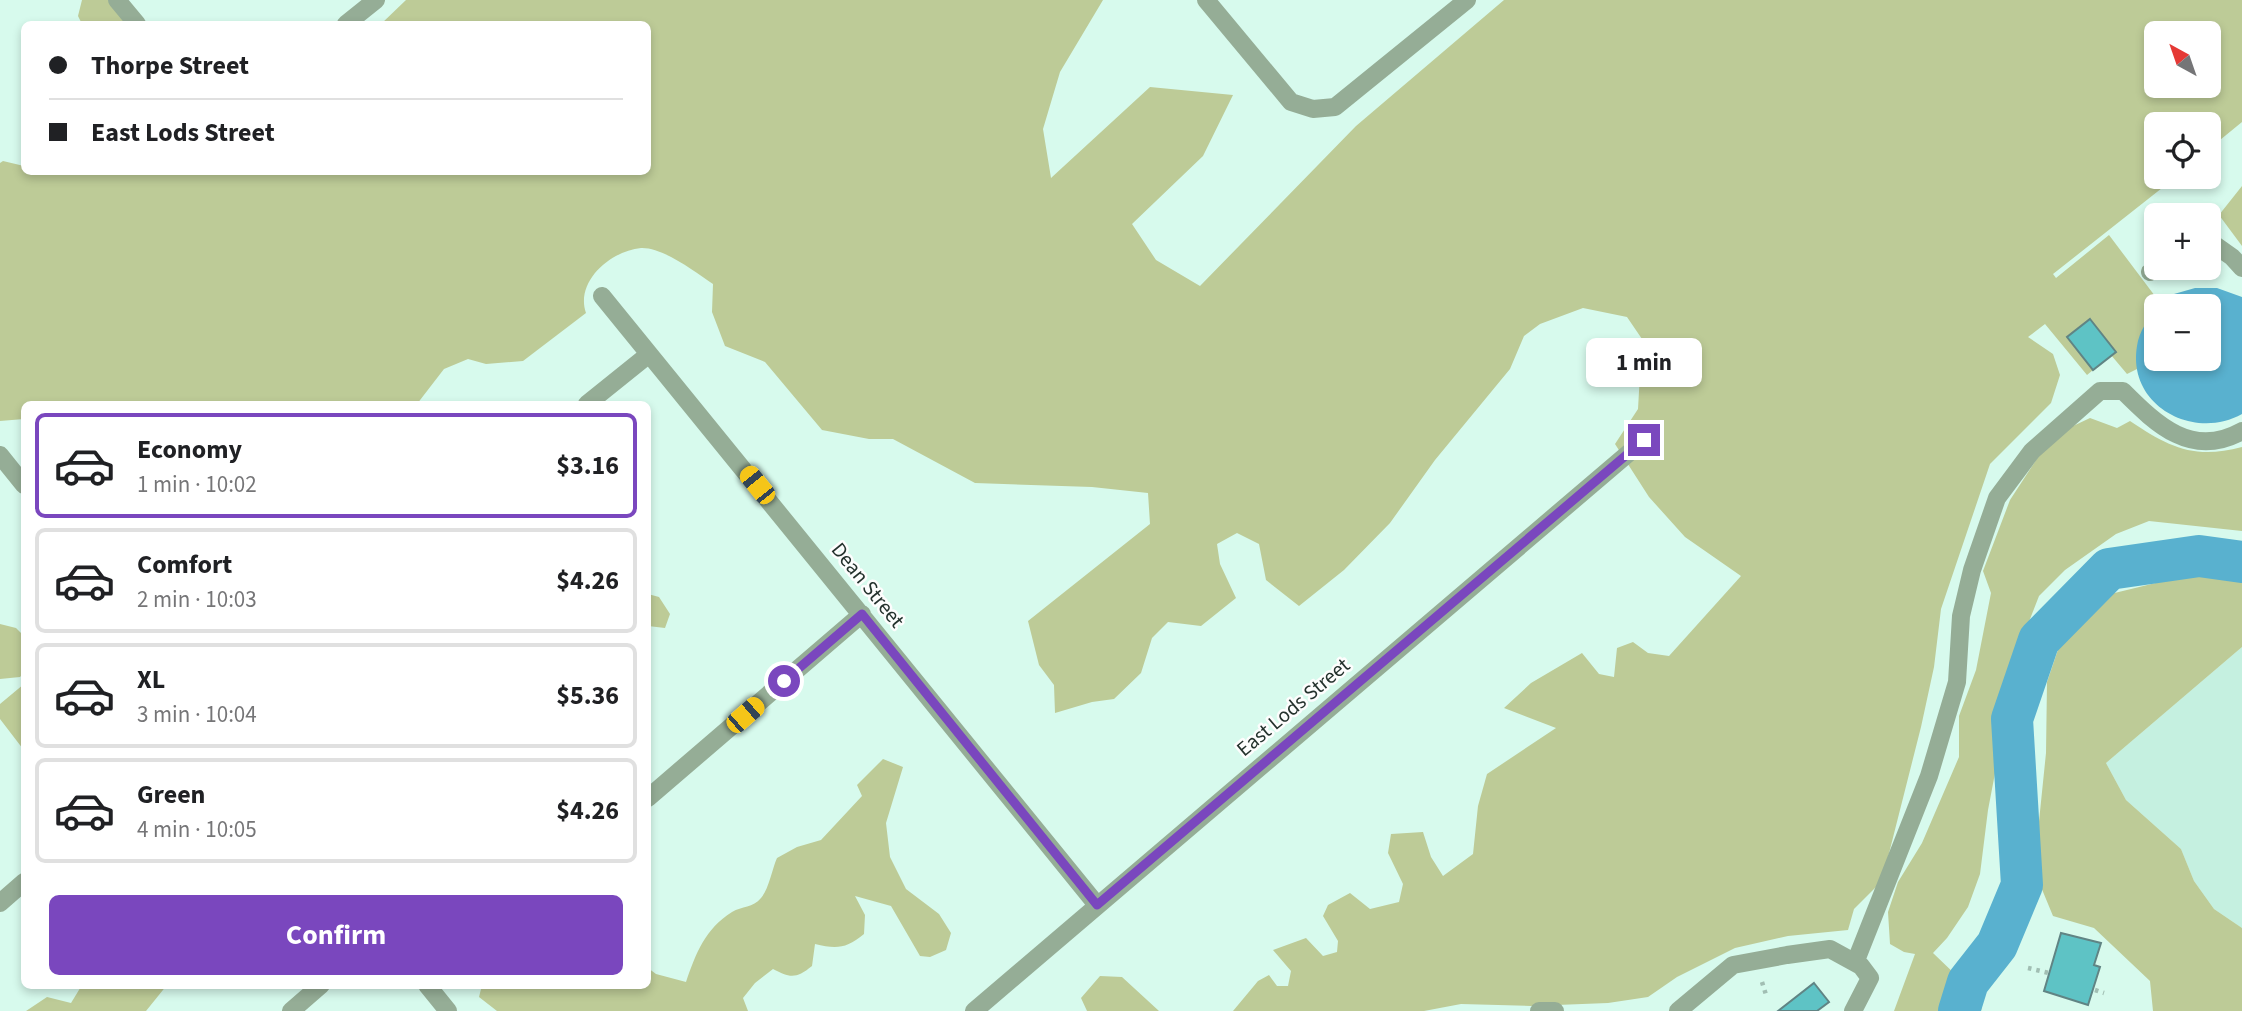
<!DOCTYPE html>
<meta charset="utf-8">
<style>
body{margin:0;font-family:"Source Sans 3",sans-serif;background:#f6f6f6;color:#202124;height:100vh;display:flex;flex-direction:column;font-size:26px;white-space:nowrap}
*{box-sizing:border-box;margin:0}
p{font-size:23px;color:#757577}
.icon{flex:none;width:38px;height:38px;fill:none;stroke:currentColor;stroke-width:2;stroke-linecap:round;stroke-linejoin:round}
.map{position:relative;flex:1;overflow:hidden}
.sheet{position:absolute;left:21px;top:401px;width:630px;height:588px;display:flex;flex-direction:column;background:#fff;border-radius:10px;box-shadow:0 4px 10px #0003}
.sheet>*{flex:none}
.hud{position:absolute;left:21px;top:21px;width:630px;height:154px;border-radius:10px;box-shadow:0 4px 10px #0003;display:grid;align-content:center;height:154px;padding:0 28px;background:#fff}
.needle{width:46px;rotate:320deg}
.buttons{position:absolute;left:2144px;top:21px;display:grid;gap:14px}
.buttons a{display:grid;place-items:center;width:77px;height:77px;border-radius:10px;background:#fff;box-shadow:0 4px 10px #0003;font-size:35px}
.end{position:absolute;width:32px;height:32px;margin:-16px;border:9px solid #7a47be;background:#fff;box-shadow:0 0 0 4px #fff}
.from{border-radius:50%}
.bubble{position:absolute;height:49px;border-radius:10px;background:#fff;box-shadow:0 4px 10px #0003;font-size:23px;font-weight:700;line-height:49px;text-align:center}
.car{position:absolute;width:21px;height:42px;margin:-21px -10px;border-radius:9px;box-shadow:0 0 5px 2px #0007;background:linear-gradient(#f5c518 24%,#345 0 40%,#f5c518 0 76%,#345 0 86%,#f5c518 0)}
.hud b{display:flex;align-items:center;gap:24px;height:66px;font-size:26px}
.hud b+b{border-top:2px solid #e0e0e0}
.hud i{width:18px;height:18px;background:#202124}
ul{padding:12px 0 0;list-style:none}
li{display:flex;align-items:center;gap:21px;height:105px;margin:0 14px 10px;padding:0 14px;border:4px solid #e0e0e0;border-radius:10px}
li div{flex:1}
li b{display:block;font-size:26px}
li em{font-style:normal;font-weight:700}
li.current{border-color:#7a47be}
li>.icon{width:63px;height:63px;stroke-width:1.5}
.primary-button{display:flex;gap:14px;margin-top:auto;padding:14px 28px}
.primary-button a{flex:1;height:80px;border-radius:10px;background:#7a47be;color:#fff;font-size:28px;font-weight:700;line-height:80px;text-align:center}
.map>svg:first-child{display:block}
</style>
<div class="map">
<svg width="2242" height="1011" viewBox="0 0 2242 1011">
<rect width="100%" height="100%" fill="#d7faed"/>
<!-- built -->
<path fill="#c5f0e0" d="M2242,647v281l-28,-19 -20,-28 -13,-32 -55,-49 -20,-37z"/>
<!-- green -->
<path fill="#bdcb97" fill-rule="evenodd" d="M82,0h32l19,24h-51l-4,-8z
M406,0h697l-43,72 -17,57 8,49 99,-91 83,8 -30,61 -71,68 24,36 44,26 156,-160 148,-126h738v122l-33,27 -1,-25h-52v53h20l-123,97 3,4 53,-43 52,69 -5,2 -19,41v22l-10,5 -16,-19 4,-4 -25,-32 -23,18 26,33 -6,5 -42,-51 -17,13 25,17 7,21 -9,28 -61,61 -49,145 -7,58 -13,60 -39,154 -28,28 -6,21 -60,6 -53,12 -58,29 -29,20 -40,6 -77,3 -70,-2 -37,7h-191l25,-30 11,-6 8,11h11l3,-15 -18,-21 33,-12 17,18 14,-4 1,-11 -15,-25 5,-11 22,-12 20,16 29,-7 4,-18 -15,-31 3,-19 32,-2 8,25 12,19 30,-22 5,-48 9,-32 69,-46 -52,-20 27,-25 51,-30 17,21 15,3 3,-29 16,-6 15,11 21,3 72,-80 -56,-39 -36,-40 -34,-53 23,-35 4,-70 -15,-22 -44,-9 -43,16 -16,12 -14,33 -75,91 -45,63 -46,47 -45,36 -33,-26 -7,-36 -22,-11 -20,11 3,20 16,34 -35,28 -33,-4 -16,16 -11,35 -27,26 -22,3 -37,11 -1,-28 -15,-20 -11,-44 122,-97 -2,-31 -56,-6 -117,-4 -82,-44h-24l-47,-9 -57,-68 -40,-16 -13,-34 1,-28c-18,-12 -50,-37 -72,-36 -31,3 -66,34 -55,65l-63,48 -37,3 -18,-5 -24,10 -27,35h-393v15l-24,2v-258l3,-2 21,5v6h624v-148h-267zM2156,33h52v53h-52z
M2242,186v60l-23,-31z
M2090,418l27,10 13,-7c39,26 64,39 112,26v84l-93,-10 -33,13 -51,36 -26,26 -14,36 -10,48 -12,33 -3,34 -12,63 -8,64 -12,33 -21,31 -14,15 50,48 -2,10h-87l21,-57 -11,-2 -14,-8 -2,-32 10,-30 24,-39 37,-86v-41l17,-46 15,-77 -8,-22 27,-71 30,-46 31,-27z
M2205,571l37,1v75l-136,116 20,37 55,49 13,32 20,28 28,19v83h-89l-3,-30 -56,-53 -41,-12 -19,-46 12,-117 1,-71 16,-47 31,-37z
M648,594l11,3 11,17 -5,14 -17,-2z
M0,624l16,4 8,8v37l-4,4 -20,2z
M24,684v64l-1,1 -23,-30v-15z
M883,759l20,8 -17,56 4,34 16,32 33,25 12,19 -5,17 -16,7 -10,-1 -29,-50 -36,-10 10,19 -1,19c-18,15 -28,15 -49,10l-3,22c-16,13 -22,12 -39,3l-18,14 -12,15 5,13h-251l-18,-14 3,-12h166v-17l8,6 30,8c10,-29 19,-53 46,-70 10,-6 21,-4 29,-14 8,-9 11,-29 16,-40l20,-11 24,-7 41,-44 -5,-11z
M1100,976l22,1 37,34h-72l-6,-13z
M82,985h85l-21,26h-120l21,-14 24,6z"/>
<!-- water -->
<path fill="#59b1cf" d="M2195,288h22l25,9v117c-48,27 -115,-8 -105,-68 2,-15 11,-26 19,-38v51h52v-53h-50l16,-12z"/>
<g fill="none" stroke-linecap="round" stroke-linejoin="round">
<!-- river -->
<path stroke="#59b1cf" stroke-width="42" d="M1959,1011l9,-29 29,-37 25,-60 -10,-166 27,-79 70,-71 90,-13 43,6"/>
</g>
<!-- building -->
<path fill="#5ec3c5" stroke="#608484" stroke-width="2" d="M2090,319l26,33 -23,18 -26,-33z
M2061,933l40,10 -7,22 6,2 -12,38 -44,-14z
M1814,983l15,19 -12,9h-39z"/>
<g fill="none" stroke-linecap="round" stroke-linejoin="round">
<!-- path -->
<path stroke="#a1beb3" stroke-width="4.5" stroke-dasharray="3.5 5" stroke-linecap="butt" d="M2028,968l21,5
M1762,982l5,16
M2095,990l9,3"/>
<!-- minor -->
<path stroke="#95ad96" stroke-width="18" d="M117,0l20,24
M1206,0l85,102 22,7 22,-2 132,-107
M346,24l30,-24
M2208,240l24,17 10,11
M2150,272l7,-4
M602,296l495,609
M587,404l61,-49
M0,455l24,30
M648,798l214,-184
M0,903l24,-21
M1855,963l74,-187 28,-94 4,-66 11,-46 25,-72 35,-47 68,-60h23c34,34 69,68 119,40
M427,985l21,26
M291,1011l30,-26
M974,1011l670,-571
M1539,1011h16
M1678,1011l55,-46 54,-10 43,-6 31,17 9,12 -17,33"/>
</g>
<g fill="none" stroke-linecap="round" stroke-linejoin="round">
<!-- route -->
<path stroke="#7a47be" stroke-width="9" d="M784,681l78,-67 235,291 547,-465"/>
</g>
<g text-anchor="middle" stroke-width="5" stroke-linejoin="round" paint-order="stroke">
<!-- street labels -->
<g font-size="21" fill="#24322d" stroke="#fdfdfd">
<text transform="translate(868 585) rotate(51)" y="7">Dean Street</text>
<text transform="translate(1293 707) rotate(-40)" y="7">East Lods Street</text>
</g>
</g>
</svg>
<div class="buttons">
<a><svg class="needle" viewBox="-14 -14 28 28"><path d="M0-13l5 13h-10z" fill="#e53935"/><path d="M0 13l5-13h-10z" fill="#757577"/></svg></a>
<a><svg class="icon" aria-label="locate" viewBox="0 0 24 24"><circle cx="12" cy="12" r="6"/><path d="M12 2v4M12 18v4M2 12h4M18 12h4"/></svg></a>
<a>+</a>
<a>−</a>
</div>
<i class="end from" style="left:784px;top:681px"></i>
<i class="end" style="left:1644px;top:440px"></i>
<div class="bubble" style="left:1586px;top:338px;width:116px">1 min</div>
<i class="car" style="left:757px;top:485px;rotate:321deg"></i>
<i class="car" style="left:745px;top:715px;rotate:49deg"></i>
<div class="hud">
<b><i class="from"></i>Thorpe Street</b>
<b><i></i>East Lods Street</b>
</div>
<section class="sheet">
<ul>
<li class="current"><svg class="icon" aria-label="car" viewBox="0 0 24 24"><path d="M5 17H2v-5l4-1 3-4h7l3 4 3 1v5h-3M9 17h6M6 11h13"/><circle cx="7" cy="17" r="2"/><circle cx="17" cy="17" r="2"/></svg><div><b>Economy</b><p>1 min · 10:02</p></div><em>$3.16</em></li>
<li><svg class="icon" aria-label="car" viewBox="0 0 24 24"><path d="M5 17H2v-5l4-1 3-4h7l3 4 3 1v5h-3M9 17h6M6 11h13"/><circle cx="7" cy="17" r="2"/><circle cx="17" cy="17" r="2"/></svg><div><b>Comfort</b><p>2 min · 10:03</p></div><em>$4.26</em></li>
<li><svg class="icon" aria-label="car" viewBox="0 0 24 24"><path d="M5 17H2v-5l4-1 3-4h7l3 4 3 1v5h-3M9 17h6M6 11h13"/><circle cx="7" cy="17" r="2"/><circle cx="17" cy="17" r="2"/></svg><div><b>XL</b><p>3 min · 10:04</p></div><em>$5.36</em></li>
<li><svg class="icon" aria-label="car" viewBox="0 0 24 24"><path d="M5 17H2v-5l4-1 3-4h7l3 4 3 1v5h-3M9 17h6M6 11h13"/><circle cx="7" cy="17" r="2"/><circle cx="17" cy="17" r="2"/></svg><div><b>Green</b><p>4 min · 10:05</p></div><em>$4.26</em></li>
</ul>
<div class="primary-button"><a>Confirm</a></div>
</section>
</div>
